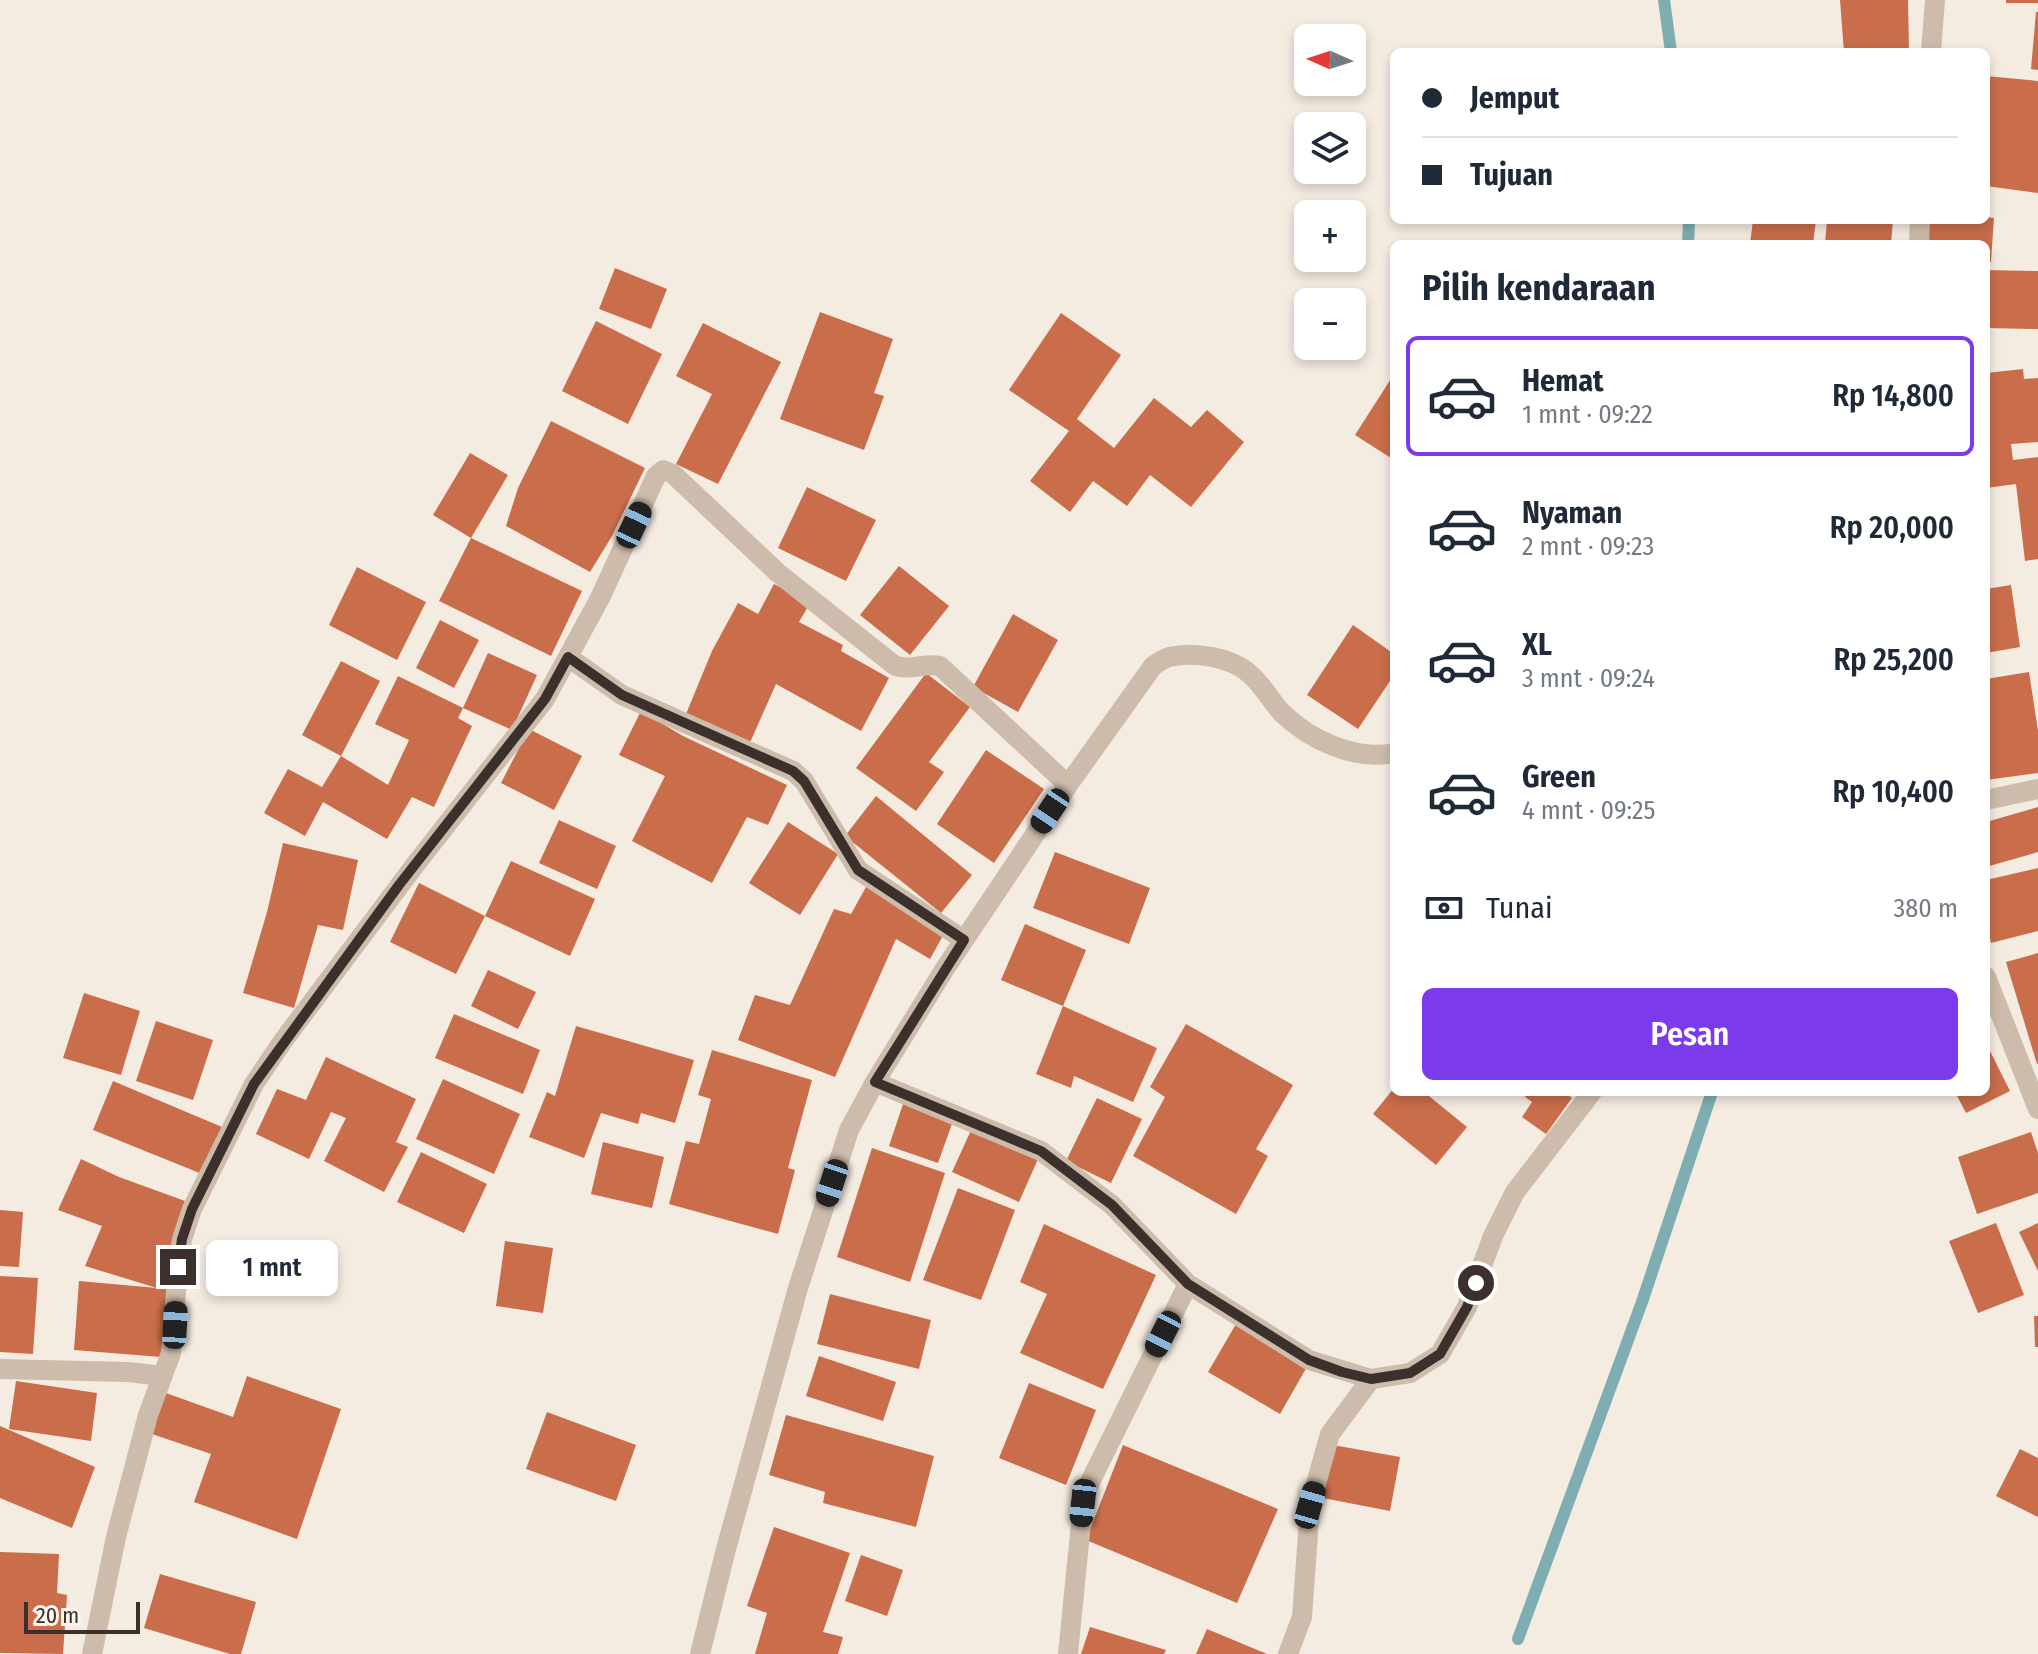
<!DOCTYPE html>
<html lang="id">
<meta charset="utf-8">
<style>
body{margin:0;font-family:"Fira Sans Condensed",sans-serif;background:#f6f6f7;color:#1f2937;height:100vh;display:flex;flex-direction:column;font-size:30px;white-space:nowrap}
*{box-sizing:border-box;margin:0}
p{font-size:26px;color:#747a83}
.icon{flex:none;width:44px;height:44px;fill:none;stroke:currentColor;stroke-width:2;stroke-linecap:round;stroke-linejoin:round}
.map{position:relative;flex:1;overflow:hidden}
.drawer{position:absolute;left:1390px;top:240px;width:600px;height:856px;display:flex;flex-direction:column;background:#fff;border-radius:12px;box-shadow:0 4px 12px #0003}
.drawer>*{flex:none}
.banner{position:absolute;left:1390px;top:48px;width:600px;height:176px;border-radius:12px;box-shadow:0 4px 12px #0003;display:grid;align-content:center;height:176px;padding:0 32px;background:#fff}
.needle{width:52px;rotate:273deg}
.fabs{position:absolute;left:1294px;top:24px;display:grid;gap:16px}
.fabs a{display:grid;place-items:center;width:72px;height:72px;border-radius:12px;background:#fff;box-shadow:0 4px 12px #0003;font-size:40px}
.scale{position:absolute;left:24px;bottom:20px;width:116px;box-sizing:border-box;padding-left:8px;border:4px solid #3b302b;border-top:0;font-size:22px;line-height:28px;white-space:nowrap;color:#3b302b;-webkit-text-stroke:6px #fbf5ee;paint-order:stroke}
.end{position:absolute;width:36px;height:36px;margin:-18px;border:10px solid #3b302b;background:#fff;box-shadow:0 0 0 4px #fff}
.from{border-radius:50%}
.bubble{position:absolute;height:56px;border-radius:12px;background:#fff;box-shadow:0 4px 12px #0003;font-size:26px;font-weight:600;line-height:56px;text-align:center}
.car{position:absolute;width:24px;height:48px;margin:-24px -12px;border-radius:10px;box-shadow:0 0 6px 2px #0007;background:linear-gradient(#222 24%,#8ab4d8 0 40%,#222 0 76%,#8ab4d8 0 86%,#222 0)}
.banner b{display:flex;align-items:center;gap:28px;height:76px;font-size:30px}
.banner b+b{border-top:2px solid #e0e1e3}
.banner i{width:20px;height:20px;background:#1f2937}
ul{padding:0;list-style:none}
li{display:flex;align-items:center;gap:24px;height:120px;margin:0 16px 12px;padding:0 16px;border:4px solid transparent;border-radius:12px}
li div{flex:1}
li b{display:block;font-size:30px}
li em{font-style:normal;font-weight:600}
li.on{border-color:#7c3aed}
li>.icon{width:72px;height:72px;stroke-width:1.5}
h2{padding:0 32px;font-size:36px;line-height:96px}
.pay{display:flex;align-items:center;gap:20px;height:88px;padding:0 32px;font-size:30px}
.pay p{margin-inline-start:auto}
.cta{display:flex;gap:16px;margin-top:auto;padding:16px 32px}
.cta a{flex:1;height:92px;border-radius:12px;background:#7c3aed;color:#fff;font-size:32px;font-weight:600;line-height:92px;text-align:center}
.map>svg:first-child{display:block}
</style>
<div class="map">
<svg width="2038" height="1654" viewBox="0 0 2038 1654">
<rect width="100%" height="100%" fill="#f4ebe1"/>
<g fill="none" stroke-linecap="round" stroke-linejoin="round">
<!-- stream -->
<path stroke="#7eaeb2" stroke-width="12" d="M1664,0l7,52
M1688,244l1,-24
M1518,1639l124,-337 70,-210"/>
</g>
<!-- building -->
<path fill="#c96d4a" d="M1840,0h68l1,52h-65z
M2006,0h32v3h-32z
M2036,12h2v58l-7,-1z
M1986,76l52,5v112l-52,-7z
M1986,217l8,1 -3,44 -5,-1v-17h-63l2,-24h61z
M1753,220h63l-3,24h-63z
M1827,220h66l-2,24h-66z
M615,268l52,21 -16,40 -52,-20z
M1986,270l52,1v58l-52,-1z
M820,312l73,27 -19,54 10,3 -20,54 -84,-31z
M1061,313l60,42 -44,64 37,29 40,-50 37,29 16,-17 37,32 -53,65 -41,-32 -23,31 -34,-25 -23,31 -40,-31 39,-50 -60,-41z
M596,321l66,33 -34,70 -66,-33z
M703,323l78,39 -63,122 -42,-20 36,-70 -36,-18z
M2023,369l1,10 14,-1v64l-27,2 2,16 25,-3v102l-13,2 -9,-77 -30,4v-115z
M1394,374v86l-39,-25z
M551,421l94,47 -33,68 -22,36 -84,-46 12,-38z
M470,453l38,22 -37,63 -38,-23z
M807,487l69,33 -30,61 -68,-33z
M471,538l111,53 -31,65 -112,-55z
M899,566l50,40 -39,49 -50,-40z
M357,567l69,35 -29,58 -68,-35z
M774,584l36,19 -11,19 44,23 -2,6 48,27 -28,53 -85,-47 -28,63 -64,-28 28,-68 26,-48 20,11z
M2011,585l9,62 -34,6v-64z
M1013,614l45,26 -40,72 -45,-25z
M440,620l39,20 -25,48 -38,-20z
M1353,625l41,29v21l-36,54 -51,-34z
M488,653l49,22 -25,55 -49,-22 -5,10 14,8 -38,81 -22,-10 -25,42 -64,-37 -18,34 -41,-23 24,-44 34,18 19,-31 47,29 21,-45 -34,-16 23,-48 65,32z
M341,661l39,20 -39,75 -39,-21z
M2029,672l9,59v42l-52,7v-101z
M926,673l44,34 -41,55 15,10 -28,39 -60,-43z
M641,711l42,25 104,49 -19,40 -21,-8 -35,66 -80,-42 33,-65 -46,-21z
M529,729l53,27 -28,54 -53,-27z
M986,750l58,39 -50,74 -57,-39z
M876,796l96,79 -31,38 -96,-77z
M2038,807v45l-52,15v-45z
M559,820l57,26 -19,43 -58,-26z
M788,822l50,32 -38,61 -51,-32z
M283,843l75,17 -15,70 -25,-5 -24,83 -51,-15 24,-81z
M1055,852l95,36 -21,56 -96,-36z
M511,861l84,38 -25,57 -85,-40z
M2038,868v63l-47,12 -5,-23v-40z
M419,883l66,33 -29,58 -66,-32z
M866,887l79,45 -15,27 -34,-20 -61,138 -97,-37 17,-45 35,10 44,-96 17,5z
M1025,924l61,26 -23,56 94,42 -24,54 -59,-26 -3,12 -35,-14 27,-68 -62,-26z
M2038,953v111h-1l-31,-102z
M488,970l48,22 -18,37 -47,-23z
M84,993l56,18 -19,64 -58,-17z
M454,1014l86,36 -17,44 -88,-36z
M156,1021l57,19 -20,60 -57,-19z
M1186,1024l107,61 -37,64 12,7 -32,58 -103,-58 32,-59 -15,-10z
M576,1026l118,34 -19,63 -34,-10 -3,11 -37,-11 -17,45 -55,-21 18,-45 8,4z
M1986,1043l24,48 -44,22 -11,-21h31z
M712,1050l100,30 -24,88 7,2 -17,64 -109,-30 17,-63 13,3 12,-45 -13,-4z
M326,1057l90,42 -20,43 12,5 -24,45 -60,-31 22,-43 -15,-6 -22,47 -53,-25 21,-45 29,11z
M443,1079l77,35 -26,60 -78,-35z
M113,1081l109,46 -20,47 -109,-44z
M1394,1088v4h30l43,35 -31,38 -63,-51z
M1528,1092h36l8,6 -26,36 -24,-17 10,-15 -7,-5z
M1097,1098l45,21 -31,64 -45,-22z
M903,1104l50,17 -15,42 -49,-17z
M972,1128l66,31 -19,43 -67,-30z
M2031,1132l7,21v40l-61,21 -19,-57z
M603,1142l61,15 -12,51 -61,-14z
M872,1148l73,25 -35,109 -73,-25z
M421,1152l66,32 -23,49 -67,-31z
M81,1159l38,18 66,24 -28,87h10l-6,69 -87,-7 5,-69 78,7 -72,-22 17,-40 -44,-16z
M958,1188l57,22 -34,90 -58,-20z
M0,1210l23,2 -4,55 -19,-1z
M1996,1223l28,72 -46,18 -29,-72z
M2038,1223v48l-19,-39z
M1044,1224l112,51 -53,114 -83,-36 27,-59 -27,-12z
M505,1241l48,7 -10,65 -47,-7z
M0,1276l38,2 -5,76 -33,-2z
M830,1294l101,26 -12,49 -102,-25z
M2034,1316h4v31h-3z
M1236,1324l72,41 -28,49 -72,-42z
M819,1356l77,26 -13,39 -77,-25z
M247,1376l94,33 -44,130 -103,-37 17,-48 -62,-21 14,-41 70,25z
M16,1381l81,12 -6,48 -82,-12z
M1029,1383l67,27 -30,75 -67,-27z
M547,1412l89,33 -20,56 -90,-32z
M786,1415l148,41 -18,71 -93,-24 2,-11 -56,-17z
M0,1426l95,41 -23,61 -72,-30z
M1123,1445l155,64 -41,94 -151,-63z
M1333,1445l67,12 -10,54 -67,-13z
M2020,1449l18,9v59l-42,-21z
M774,1527l76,26 -27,79 20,5 -5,17h-83l12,-41 -20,-7z
M0,1552l59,2 -2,39 10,2 -4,59 -63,-1z
M861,1555l42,15 -16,46 -42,-15z
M160,1574l96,28 -15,52h-11l-86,-26z
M1090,1627l76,23 -2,4h-83z
M1207,1629l60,25h-71z"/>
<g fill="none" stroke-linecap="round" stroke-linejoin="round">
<!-- minor -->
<path stroke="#cdbcab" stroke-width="20" d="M1931,52l4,-52
M1919,244l1,-24
M568,657l54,38 171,76 11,10 54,89 106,70
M1986,800l52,-11
M1986,977l52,132
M875,1082l166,69 71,54 76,79 121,76 62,19 39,-6 30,-19 27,-47 26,-71 22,-44 77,-100
M0,1369l128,3 34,4
M92,1654l24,-117 32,-122 23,-62 7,-86 4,-28 10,-30 62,-125 29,-43 132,-176 130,-166 55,-101 56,-122 7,-6 10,4 105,99 116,92c16,7 29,-3 46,1l128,119
M700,1654l26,-105 72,-261 51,-158 26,-48 69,-112 124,-185 85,-119c5,-3 11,-8 16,-9 25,-6 63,0 82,18 12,11 20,26 31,38 28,27 73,48 112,40
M1068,1654l15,-151 5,-17 100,-202
M1288,1654l14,-37 8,-112 20,-71 41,-55"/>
</g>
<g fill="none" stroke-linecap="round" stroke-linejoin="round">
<!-- route -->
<path stroke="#3b302b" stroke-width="10" d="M178,1267l4,-28 10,-30 62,-125 145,-199 146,-186 23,-42 54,38 171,76 11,10 54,89 106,70 -89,142 166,69 71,54 76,79 121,76 33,12 29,7 39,-6 30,-19 27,-47 9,-24"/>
</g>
</svg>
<div class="fabs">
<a><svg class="needle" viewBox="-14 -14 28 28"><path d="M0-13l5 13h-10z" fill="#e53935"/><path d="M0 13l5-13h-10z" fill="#747a83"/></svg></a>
<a><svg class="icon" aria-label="layers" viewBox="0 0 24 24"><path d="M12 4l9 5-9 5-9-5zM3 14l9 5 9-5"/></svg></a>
<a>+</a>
<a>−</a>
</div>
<div class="scale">20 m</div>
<i class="end from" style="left:1476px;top:1283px"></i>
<i class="end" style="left:178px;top:1267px"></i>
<div class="bubble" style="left:206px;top:1240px;width:132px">1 mnt</div>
<i class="car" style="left:634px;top:525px;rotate:25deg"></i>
<i class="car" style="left:1050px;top:811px;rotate:214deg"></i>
<i class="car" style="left:832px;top:1183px;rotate:198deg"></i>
<i class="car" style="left:175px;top:1325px;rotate:3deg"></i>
<i class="car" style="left:1163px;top:1334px;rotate:207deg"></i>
<i class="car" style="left:1083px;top:1503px;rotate:186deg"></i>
<i class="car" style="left:1310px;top:1505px;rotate:16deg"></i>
<div class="banner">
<b><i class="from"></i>Jemput</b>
<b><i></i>Tujuan</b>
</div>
<section class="drawer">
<h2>Pilih kendaraan</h2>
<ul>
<li class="on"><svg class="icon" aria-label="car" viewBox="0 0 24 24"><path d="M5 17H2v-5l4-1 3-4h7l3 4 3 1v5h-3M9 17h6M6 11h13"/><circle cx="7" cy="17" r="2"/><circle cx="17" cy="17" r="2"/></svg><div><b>Hemat</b><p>1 mnt · 09:22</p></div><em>Rp 14,800</em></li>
<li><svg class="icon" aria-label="car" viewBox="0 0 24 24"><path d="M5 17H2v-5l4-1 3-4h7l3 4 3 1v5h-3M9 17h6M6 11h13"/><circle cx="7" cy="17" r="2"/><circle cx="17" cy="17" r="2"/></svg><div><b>Nyaman</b><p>2 mnt · 09:23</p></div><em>Rp 20,000</em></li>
<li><svg class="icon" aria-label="car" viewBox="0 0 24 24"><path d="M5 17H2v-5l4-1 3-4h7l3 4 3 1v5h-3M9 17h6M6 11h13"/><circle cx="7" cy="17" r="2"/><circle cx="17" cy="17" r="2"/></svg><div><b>XL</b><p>3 mnt · 09:24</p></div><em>Rp 25,200</em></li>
<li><svg class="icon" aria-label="car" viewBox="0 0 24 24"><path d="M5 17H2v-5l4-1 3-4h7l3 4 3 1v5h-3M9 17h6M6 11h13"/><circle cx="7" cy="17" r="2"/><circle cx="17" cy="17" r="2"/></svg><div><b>Green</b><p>4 mnt · 09:25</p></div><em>Rp 10,400</em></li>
</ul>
<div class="pay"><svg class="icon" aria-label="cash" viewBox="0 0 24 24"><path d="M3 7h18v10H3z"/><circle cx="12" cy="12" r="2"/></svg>Tunai<p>380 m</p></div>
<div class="cta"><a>Pesan</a></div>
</section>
</div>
